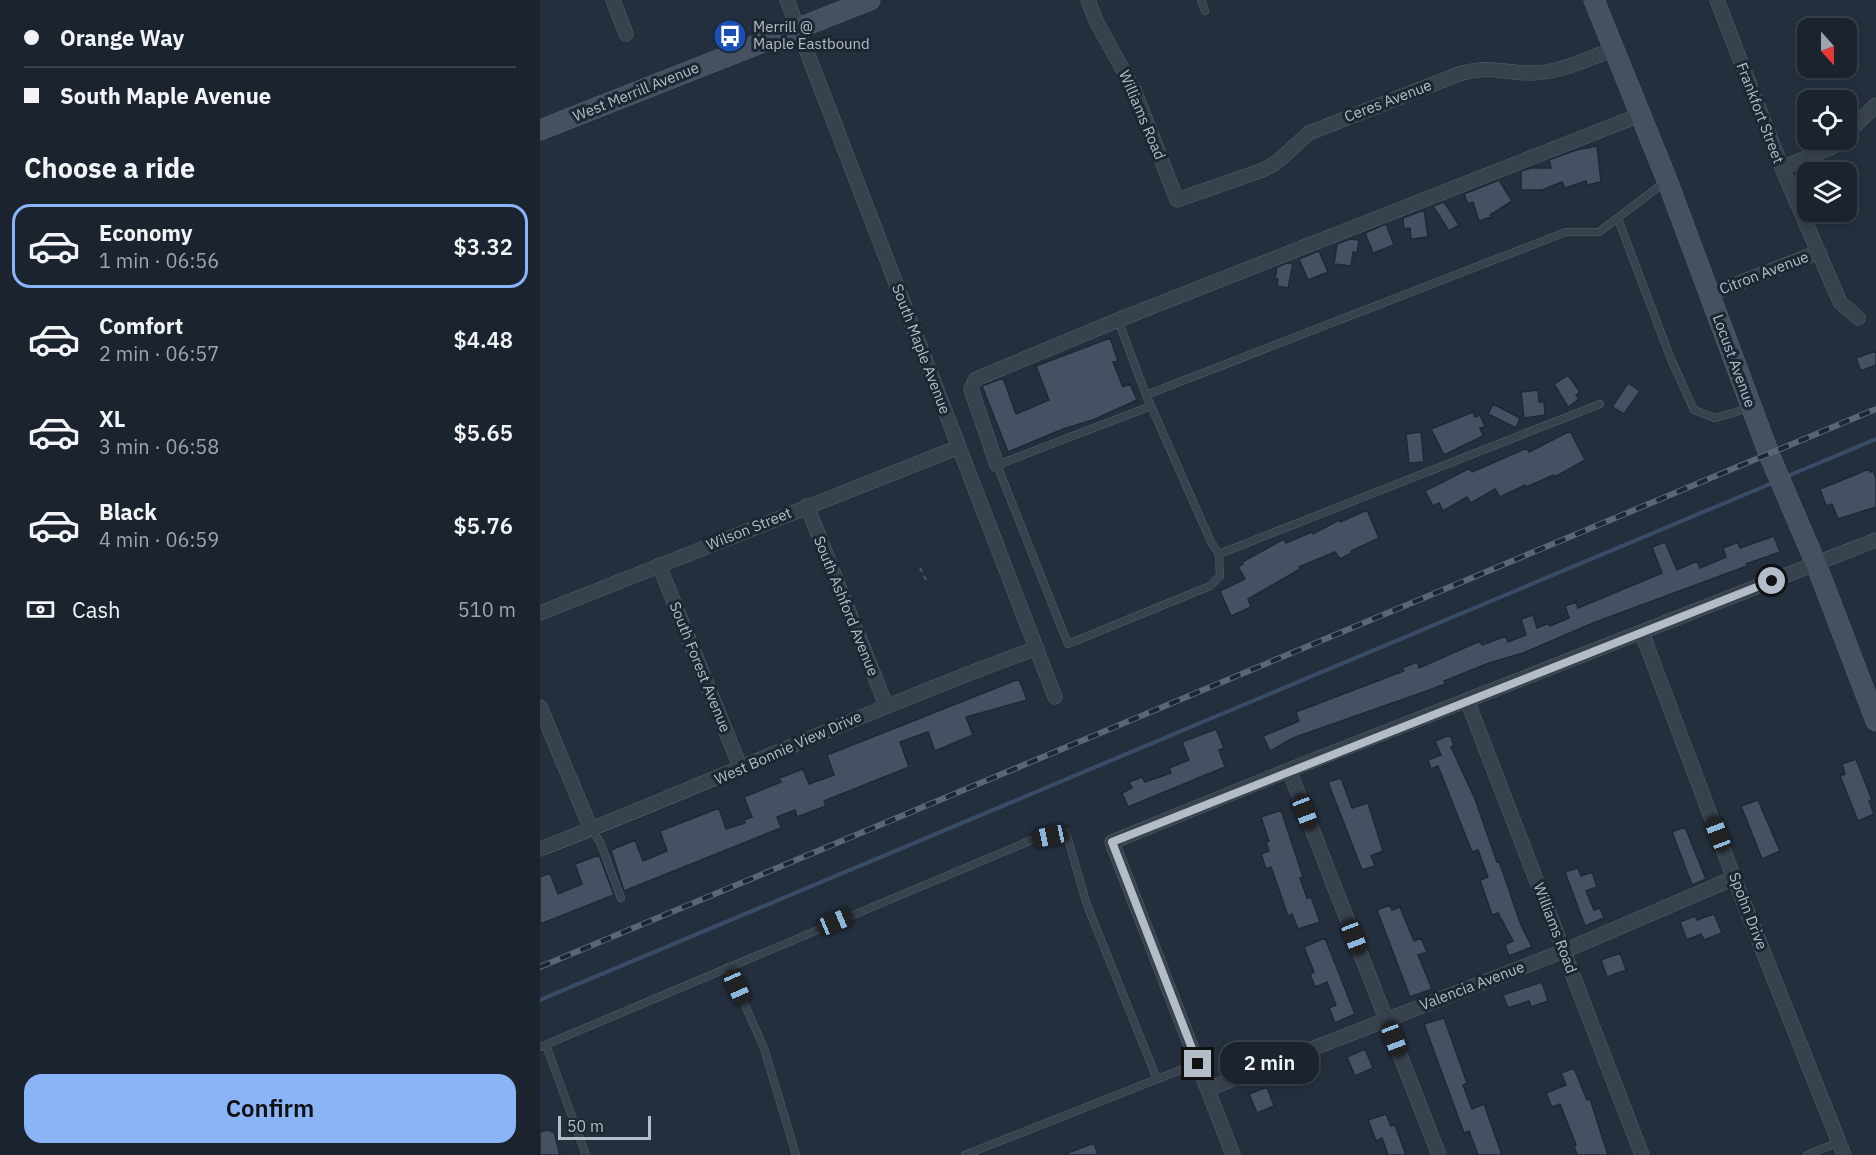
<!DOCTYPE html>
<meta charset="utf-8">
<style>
body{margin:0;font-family:"IBM Plex Sans",sans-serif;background:#282f3a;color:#f1f3f6;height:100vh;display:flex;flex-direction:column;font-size:22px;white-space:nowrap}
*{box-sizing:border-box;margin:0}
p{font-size:20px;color:#a0a4aa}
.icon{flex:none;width:33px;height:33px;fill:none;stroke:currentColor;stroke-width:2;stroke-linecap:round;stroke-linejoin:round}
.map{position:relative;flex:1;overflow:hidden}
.sheet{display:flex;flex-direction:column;background:#1b232e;width:540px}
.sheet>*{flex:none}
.banner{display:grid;align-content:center;height:132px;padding:0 24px;background:#1b232e}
.needle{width:39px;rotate:159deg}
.tools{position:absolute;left:1257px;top:18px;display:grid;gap:12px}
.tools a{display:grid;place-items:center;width:60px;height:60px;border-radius:12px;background:#1b232e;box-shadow:0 3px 9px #0003,0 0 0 2px #39404a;font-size:30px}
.scale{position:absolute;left:18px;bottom:15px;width:93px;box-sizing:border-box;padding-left:6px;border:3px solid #b4bcc9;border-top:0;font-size:16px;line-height:21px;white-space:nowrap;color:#b4bcc9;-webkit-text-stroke:4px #1d2633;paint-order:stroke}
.end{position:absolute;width:27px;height:27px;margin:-14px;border:8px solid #b4bcc9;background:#111;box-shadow:0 0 0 3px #111}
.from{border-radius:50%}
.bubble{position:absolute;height:42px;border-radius:18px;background:#1b232e;box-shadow:0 3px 9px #0003,0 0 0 2px #39404a;font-size:20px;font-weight:600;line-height:42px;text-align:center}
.car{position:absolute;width:18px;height:36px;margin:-18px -9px;border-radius:8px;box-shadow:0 0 4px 2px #0007;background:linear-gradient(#222 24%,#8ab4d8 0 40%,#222 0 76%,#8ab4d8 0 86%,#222 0)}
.banner b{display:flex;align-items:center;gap:21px;height:57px;font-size:22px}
.banner b+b{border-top:2px solid #39404a}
.banner i{width:15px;height:15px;background:#f1f3f6}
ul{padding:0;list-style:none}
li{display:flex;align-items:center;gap:18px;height:84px;margin:0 12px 9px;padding:0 12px;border:3px solid transparent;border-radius:18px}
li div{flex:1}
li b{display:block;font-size:22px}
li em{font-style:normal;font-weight:600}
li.active{border-color:#8ab4f8}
li>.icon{width:54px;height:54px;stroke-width:1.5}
h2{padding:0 24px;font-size:27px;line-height:72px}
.pay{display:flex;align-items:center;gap:15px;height:66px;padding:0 24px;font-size:22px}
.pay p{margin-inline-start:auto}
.button{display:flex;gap:12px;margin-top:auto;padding:12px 24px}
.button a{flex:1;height:69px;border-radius:18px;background:#8ab4f8;color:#111;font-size:24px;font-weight:600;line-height:69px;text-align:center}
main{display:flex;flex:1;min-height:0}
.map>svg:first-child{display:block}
</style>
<main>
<section class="sheet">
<div class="banner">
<b><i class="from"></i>Orange Way</b>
<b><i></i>South Maple Avenue</b>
</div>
<h2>Choose a ride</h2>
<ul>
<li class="active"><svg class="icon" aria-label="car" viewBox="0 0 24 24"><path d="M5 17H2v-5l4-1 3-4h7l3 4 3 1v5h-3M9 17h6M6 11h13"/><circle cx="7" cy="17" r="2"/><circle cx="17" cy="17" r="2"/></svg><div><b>Economy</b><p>1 min · 06:56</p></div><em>$3.32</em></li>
<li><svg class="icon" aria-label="car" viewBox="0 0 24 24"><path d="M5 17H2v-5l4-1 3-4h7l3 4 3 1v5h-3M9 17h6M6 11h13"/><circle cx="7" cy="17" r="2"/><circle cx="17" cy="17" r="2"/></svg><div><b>Comfort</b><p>2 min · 06:57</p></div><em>$4.48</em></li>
<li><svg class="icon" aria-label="car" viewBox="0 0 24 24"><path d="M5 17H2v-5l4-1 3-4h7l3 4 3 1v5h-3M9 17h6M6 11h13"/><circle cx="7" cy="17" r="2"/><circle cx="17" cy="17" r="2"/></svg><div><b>XL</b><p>3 min · 06:58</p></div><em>$5.65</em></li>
<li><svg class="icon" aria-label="car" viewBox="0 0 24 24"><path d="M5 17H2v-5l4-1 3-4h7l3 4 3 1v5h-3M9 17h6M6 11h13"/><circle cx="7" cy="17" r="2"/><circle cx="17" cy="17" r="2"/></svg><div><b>Black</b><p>4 min · 06:59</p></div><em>$5.76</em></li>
</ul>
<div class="pay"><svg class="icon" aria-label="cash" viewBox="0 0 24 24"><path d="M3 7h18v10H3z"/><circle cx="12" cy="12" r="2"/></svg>Cash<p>510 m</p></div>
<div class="button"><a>Confirm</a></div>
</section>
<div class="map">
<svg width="1336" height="1155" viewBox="0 0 1336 1155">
<rect width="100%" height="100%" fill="#242f3e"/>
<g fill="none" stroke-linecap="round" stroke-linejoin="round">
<!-- stream -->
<path stroke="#394c67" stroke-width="4" d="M1250,475l86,-36
M0,1000l1230,-516"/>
</g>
<!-- building -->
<path fill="#455162" stroke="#1f2835" stroke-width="1.5" d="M1057,146l4,36 -14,3 -1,-4 -21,7 -3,-6 -20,8h-21v-19l10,-3h20l-2,-8 27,-10z
M959,180l13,21 -22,14 1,2 -12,4 -6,-19 -5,2 -4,-10z
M904,202l15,23 -10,6 -16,-25z
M884,210l4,27 -17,2 -1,-11 -6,1 -1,-11z
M846,224l8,21 -21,8 -8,-20z
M810,239l9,1 -2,13 -4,-1 -2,14 -17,-2 3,-20z
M779,251l9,21 -20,8 -9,-21z
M747,263l6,1 -5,24 -11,-2 1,-7h-3l2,-12z
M570,338l8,23 -5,1 10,25 7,-3 7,16 -44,20 -30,9 -55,23 -26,-66 21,-8 13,36 33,-14 -13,-34z
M1336,351v14l-15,6 -5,-13z
M1028,375l12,17 -4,3 3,4 -11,8 -14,-23z
M1088,383l12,8 -16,23 -12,-7z
M998,390l1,12h5l1,13 -21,3 -3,-26z
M953,404l27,14 -4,10 -28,-14z
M933,412l2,5 5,-2 5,12 -5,1 3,8 -39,19 -13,-26z
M1030,431l15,29 -30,17 -1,-2 -28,12 -1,-2 -25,12 -5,-8 -24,14 -4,-6 -24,14 -4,-8 -6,3 -8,-15 45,-23 2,4 55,-24 2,4z
M881,432l3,30 -15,1 -3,-29z
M1329,469l1,3 3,-1 3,7v29l-38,12 -6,-15 -6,2 -6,-17z
M827,510l12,28 -28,13 1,2 -12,6 -5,-7 -36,15 1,2 -52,30 3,8 -20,9 -11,-25 25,-12 -7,-12 5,-3 -1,-2 42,-23 2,4 26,-11 1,2 26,-14 1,2z
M1234,536l6,16 -34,12 1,2 -154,57 -70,30 -34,10 -45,18 1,3 -10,4 -142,50 -23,13 -7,-15 36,-15 -3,-9 108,-41 -2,-3 15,-6 2,6 61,-27 2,4 24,-9 2,6 18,-7 -5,-16 12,-4 4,13 12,-5 1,3 19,-8 -4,-12 11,-4 2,6 84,-35 -10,-26 13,-5 12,28 20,-9 3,7 26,-11 -3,-9 15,-6 2,6z
M479,679l8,21 -61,17 7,18 -38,16 -7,-19 -28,10 9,25 -85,34 2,5 -29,11 -2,-7 -18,7 4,11 -157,63 -13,-41 24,-10 8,21 24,-10 -7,-20 59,-23 7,21 19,-6 -1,-3 8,-3 -8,-20 37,-15 -2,-4 24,-9 6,15 25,-9 -7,-20z
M676,729l8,19 -5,2 6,17 -97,40 -6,-14 10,-5 -3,-6 13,-5 3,5 26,-9 -2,-5 20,-8 -7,-18z
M910,735l4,11 -3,1 24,52 22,63 2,-1 22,64 11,22 -23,9 -4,-11 8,-4 -15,-28 -6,2 -12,-35 8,-3 -10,-27 -6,2 -34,-86 -7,3 -3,-9 13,-5 -6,-14z
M1316,759l16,41 -3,1 5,13 -16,7 -18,-45 5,-2 -3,-10z
M801,778l11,30 16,-5 15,48 -12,5 4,10 -13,4 -34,-88z
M1218,800l22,51 -18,8 -21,-53z
M741,810l22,67 -3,1 7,20 4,-1 9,25 -22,7 -6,-15 -4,2 -17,-49 -5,2 -5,-15 8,-3 -3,-9 3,-1 -8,-24z
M1145,827l21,52 -14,6 -20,-53z
M59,855l15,40 -74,29v-47l10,-4 8,21 24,-10 -7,-20z
M1038,868l3,8 11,-4 5,15 -11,4 8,19 6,-2 4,10 -19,8 -20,-54z
M850,905l2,5 8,-3 14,34 7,-3 6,14 -9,3 14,34 -22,8 -33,-87z
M1174,914l8,19 -18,7 -3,-6 -14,6 -7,-18 15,-6 2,4z
M785,938l30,76 -20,9 -6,-15 7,-3 -9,-23 -12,5 -5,-13 4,-2 -10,-25z
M1080,953l6,17 -19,7 -6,-17z
M1002,982l6,19 -17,6 -2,-6 -21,7 -5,-13z
M904,1018l23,65 -4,2 9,24 12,-5 18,51h-24l-9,-24 -5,2 -40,-109z
M825,1049l8,19 -18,8 -8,-19z
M1034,1068l13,32 3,-1 18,56h-31l-3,-9 2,-1 -16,-41 -8,3 -6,-14 20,-8 -5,-12z
M727,1087l7,19 -17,7 -8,-19z
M846,1114l5,12 4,-1 11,30h-18l-6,-17 -6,3 -8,-21z
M7,1130l7,2 6,23h-20v-23z
M554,1143l4,12h-33v-1z"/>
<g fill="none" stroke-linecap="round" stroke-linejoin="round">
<defs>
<path id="lane" d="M661,0l4,11
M1078,219l53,140 23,51 21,8 35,-10
M578,320l28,75 5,11 60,136 8,12 1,22 -10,10 -142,58 -71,-179 154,-59
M606,395l420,-163h33l66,-50
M679,554l381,-150
M51,829l9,13 21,56
M188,967l36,81 32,107
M6,1045l40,110
M0,1047l494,-208 32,-7 21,73 70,174
M425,1155l233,-92
M1267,1155l32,-13"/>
<path id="street" d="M73,0l13,34
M247,0l268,697
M548,0l8,21 38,69 43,110 86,-30 14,-8 32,-29 150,-59c31,-9 40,-2 69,-1 30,1 59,-14 86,-24
M1177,0l65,168 58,134 18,16
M1306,134l30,-29
M1242,168l50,-21 8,-7
M1170,294l109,-42
M457,465l-26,-76 4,-9 6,-3 137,-57 522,-205
M267,506l79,199
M119,565l82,204
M0,613l419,-166
M1102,633l92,245 110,277
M927,700l175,455
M0,707l51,122
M749,770l150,385
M0,849c167,-64 329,-140 497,-201
M668,1089l356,-138 170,-73
M693,1155l-121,-313 177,-72 587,-230"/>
<path id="secondary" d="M1054,0l73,180 102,274 47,110 60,157
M0,130l330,-130"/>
</defs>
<!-- lane casing -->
<use href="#lane" stroke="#565f6c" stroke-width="8"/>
<!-- street casing -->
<use href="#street" stroke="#565f6c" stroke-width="15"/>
<!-- secondary casing -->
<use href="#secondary" stroke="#565f6c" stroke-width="21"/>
<!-- path -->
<path stroke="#44595c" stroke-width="2" stroke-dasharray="4.5 4.5" stroke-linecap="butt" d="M380,568l7,14"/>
<!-- lane -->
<use href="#lane" stroke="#38414e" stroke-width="7"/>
<!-- street -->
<use href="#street" stroke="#38414e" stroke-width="14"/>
<!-- secondary -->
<use href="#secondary" stroke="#465061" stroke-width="20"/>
<defs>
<path id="rail" d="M0,967l1336,-558"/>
</defs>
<!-- rail casing -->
<use href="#rail" stroke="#5a6575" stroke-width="6"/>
<!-- rail -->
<use href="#rail" stroke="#1d2633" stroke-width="4" stroke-dasharray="11" stroke-linecap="butt"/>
</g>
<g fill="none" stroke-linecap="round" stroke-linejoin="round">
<!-- route -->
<path stroke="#b4bcc9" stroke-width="8" d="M658,1064l-86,-222 660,-261"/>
</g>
<!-- icons -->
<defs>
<symbol id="bus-disc" viewBox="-11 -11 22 22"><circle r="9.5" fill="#1a4fb4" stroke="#1d2633"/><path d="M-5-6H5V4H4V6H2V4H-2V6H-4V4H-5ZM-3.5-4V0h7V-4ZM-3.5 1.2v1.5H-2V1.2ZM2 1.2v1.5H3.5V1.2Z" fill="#fff"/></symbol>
</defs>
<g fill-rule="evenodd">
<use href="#bus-disc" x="171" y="17" width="38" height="38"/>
</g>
<g text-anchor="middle" stroke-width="6" stroke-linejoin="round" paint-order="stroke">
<!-- poi labels -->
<g font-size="15" fill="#b4bcc9" stroke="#1d2633" text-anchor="start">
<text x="213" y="32">Merrill @<tspan x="213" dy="17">Maple Eastbound</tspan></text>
</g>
<!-- street labels -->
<g font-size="15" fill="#b4bcc9" stroke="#1d2633">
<text transform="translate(96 92) rotate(-22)" y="5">West Merrill Avenue</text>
<text transform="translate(848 101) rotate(-21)" y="5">Ceres Avenue</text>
<text transform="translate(1220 113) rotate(69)" y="5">Frankfort Street</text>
<text transform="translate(602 115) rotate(67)" y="5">Williams Road</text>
<text transform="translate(1224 273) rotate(-21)" y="5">Citron Avenue</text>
<text transform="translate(381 349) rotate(69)" y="5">South Maple Avenue</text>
<text transform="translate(1194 361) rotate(70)" y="5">Locust Avenue</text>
<text transform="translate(209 529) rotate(-22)" y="5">Wilson Street</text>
<text transform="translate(306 606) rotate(68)" y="5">South Ashford Avenue</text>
<text transform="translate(160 667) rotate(68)" y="5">South Forest Avenue</text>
<text transform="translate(248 748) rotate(-24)" y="5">West Bonnie View Drive</text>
<text transform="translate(1208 911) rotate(69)" y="5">Spohn Drive</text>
<text transform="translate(1015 928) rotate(69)" y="5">Williams Road</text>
<text transform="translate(932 986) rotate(-21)" y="5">Valencia Avenue</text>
</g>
</g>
</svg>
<div class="tools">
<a><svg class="needle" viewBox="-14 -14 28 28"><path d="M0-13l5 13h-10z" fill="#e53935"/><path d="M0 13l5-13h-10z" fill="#a0a4aa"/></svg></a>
<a><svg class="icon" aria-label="locate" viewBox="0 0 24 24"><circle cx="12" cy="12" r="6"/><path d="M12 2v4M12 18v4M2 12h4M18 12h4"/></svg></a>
<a><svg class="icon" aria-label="layers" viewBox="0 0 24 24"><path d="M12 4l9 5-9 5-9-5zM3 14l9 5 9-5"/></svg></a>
</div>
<div class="scale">50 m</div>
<i class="end from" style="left:1232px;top:581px"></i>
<i class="end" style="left:658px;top:1064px"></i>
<div class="bubble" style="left:680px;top:1042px;width:99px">2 min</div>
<i class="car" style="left:765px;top:812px;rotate:159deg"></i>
<i class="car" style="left:1178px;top:834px;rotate:339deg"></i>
<i class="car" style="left:510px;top:836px;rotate:258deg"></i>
<i class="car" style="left:295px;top:922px;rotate:67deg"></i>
<i class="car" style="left:814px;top:937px;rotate:159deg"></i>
<i class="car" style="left:197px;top:987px;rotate:156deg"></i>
<i class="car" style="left:854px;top:1039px;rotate:159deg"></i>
</div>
</main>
